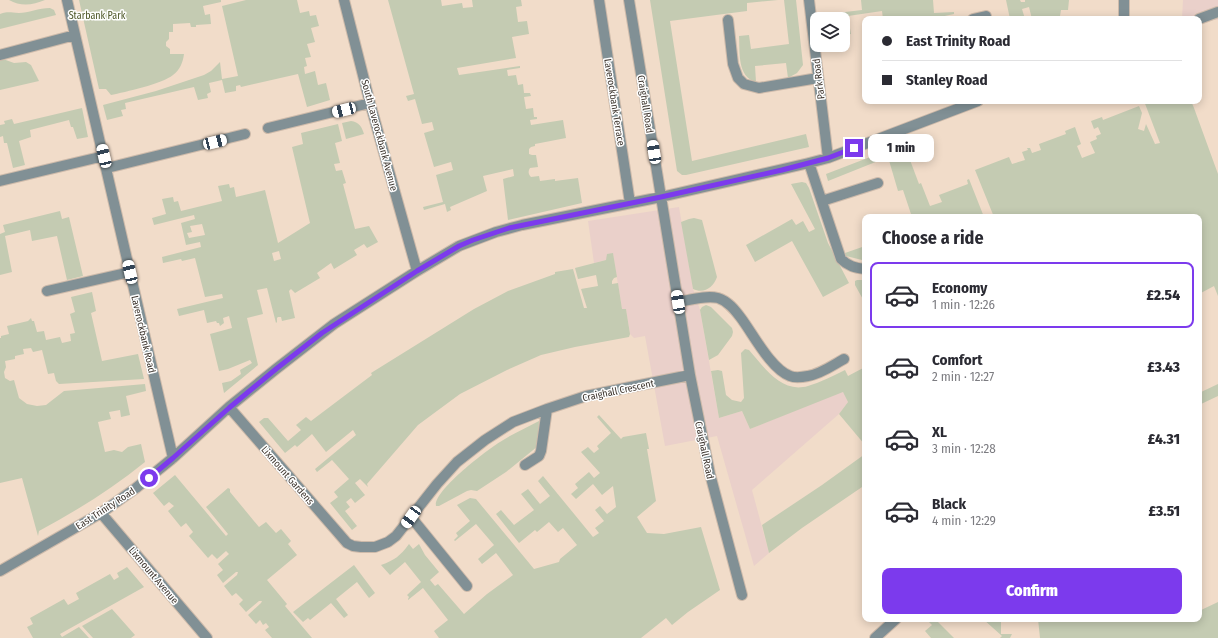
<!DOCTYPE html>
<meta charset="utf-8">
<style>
body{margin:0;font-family:"Fira Sans Condensed",sans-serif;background:#f7f7f7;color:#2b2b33;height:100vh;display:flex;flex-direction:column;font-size:15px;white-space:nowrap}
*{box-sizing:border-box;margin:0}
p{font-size:13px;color:#7c7c81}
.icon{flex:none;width:22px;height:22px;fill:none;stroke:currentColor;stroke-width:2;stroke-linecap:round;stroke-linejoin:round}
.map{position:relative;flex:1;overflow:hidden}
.drawer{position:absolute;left:862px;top:214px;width:340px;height:408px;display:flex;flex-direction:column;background:#fff;border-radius:8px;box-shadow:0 2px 10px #0003}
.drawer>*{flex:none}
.top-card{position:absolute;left:862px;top:16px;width:340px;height:88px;border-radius:8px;box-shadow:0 2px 10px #0003;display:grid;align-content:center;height:88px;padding:0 20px;background:#fff}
.buttons{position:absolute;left:810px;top:12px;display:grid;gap:8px}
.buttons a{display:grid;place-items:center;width:40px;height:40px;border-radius:8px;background:#fff;box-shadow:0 2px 10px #0003;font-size:20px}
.end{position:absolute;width:18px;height:18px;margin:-9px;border:5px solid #7c3aed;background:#fff;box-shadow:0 0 0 2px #fff}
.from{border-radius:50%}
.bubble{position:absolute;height:28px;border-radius:8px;background:#fff;box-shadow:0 2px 10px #0003;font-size:13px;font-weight:800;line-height:28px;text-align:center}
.car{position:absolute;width:12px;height:24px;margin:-12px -6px;border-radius:5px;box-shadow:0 0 3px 1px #0007;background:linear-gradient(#fff 24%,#345 0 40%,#fff 0 76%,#345 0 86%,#fff 0)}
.top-card b{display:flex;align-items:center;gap:14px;height:38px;font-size:15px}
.top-card b+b{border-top:1px solid #e1e1e2}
.top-card i{width:10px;height:10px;background:#2b2b33}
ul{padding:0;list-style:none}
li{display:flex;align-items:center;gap:12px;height:66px;margin:0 8px 6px;padding:0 12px;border:2px solid transparent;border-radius:8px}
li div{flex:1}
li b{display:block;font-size:15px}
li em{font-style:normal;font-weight:800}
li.active{border-color:#7c3aed}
li>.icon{width:36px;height:36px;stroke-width:1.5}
h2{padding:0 20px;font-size:18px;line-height:48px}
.action{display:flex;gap:8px;margin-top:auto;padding:8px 20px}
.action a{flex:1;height:46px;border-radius:8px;background:#7c3aed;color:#fff;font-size:16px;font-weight:800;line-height:46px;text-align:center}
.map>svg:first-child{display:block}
</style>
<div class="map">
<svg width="1218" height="638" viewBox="0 0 1218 638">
<rect width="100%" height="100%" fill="#f1dcc9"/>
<!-- commercial -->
<path fill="#ead0ca" d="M1183,0h35v20l-36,-1z
M679,207l14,82 7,21 19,108 23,-7 8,18 93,-38 5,11 -9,12 -87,76 17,63 -15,13 -37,-130 -52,10 -20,-110 -11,2 -4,-4 -4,-25h-4l-9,-55 -7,6 -12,3 -6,-42z"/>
<!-- green -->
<path fill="#c4cbb2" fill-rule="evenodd" d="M9,0h36c-12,5 -24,7 -36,0z
M79,0h142v2l-18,4 2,9 5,-1 1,10 -15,1v2h-5l-1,-4 -17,1v8h-4v7l-3,3v4l4,3v5h14c-1,8 -4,16 -11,21 -11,9 -48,17 -62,20l-5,-6h-7z
M246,0h51l3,13 9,-2 1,5 6,-1 3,11 -8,2 4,14 -8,2 4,13 -6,1 2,8 -3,1 1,7 10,-3 3,14 8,-2 4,17 -23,7 -9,-33 -57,13 -1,-2 -4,1v5l-11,2 -3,-13 -13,3 2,9 -4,2 1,4 -10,2 -4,-13 -69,16 1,6 -5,1 2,6 -16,4 -4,-15 53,-14 48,-16 7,-4 9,-9 2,17 16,-3 -16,-70z
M388,0h53l1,6 20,-3 1,5 10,-1 -1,-7h49l1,6 -6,1 2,15 9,-1 2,13 -17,3 4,21 -59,10 2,7 61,-9v2l-13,2 1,6 8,-1 2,10 5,-1 1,9h6l1,3 -7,1 2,12 7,-1 1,9h3v2l-7,1 1,5 32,-5 3,18 -31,6v2l-4,1 -2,2v5l3,1h4l2,12 -8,1c-2,3 -2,6 1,9l8,-1 1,5 15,-2v2l23,-3 4,25 -74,17 -5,-41 11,-3 -1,-7 -30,7 4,15 -37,16 1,3 -4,2 -2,-8 -21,6 -1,-3 20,-5 -7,-27 17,-5 -2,-8 -17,5 -10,-34 10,-3 -2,-8 -10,2 -7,-25 -7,2 -2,-5 8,-2z
M650,0h128l-31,3v8l-77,10 22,140 114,-27 3,13 -123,28h-4l-5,-4z
M784,0h12l7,65 -6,8 -9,5 -2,-15 -31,3 1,16c-19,-5 -16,-30 -17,-46l10,-1 2,14 38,-5z
M861,0h72l1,13 20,-1v2l-14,3v2h-57l-1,-8 -34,5 3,18 -8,1v-16h-18l13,-2 -1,-4 25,-3z
M1006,0h14l1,2h4v-2h44l-1,10h-7l-1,6h14v3h-42l-3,-12 -7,2 3,10h-15z
M50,8l4,2 2,5 -56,14v-15c10,-3 10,-1 19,-1 9,0 20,-5 31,-5z
M0,56l3,3 11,4 12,-1 5,3 8,16 -39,9z
M1144,101h47l3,7 24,66v122l-4,-10 -15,8v-77h-205l-19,-47 34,-13 3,7 13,-4 -3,-8 6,-2 -1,-2h3l2,5 9,-3 -2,-6 27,-10 -1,-3 10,-4 6,17 -4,2 5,12 13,-5 -5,-11 7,-3 -1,-3 5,-2 -3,-7 -4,2 -3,-8 11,-4 1,3 36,-14 3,7 -4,16 6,2 2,-7 9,20 5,-1z
M82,108l6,29 -11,2 -4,-12h-2l-2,-7 -39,10 1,7 -12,4 6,24 -12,3 -6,-25h-3l-1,-7 -3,1v-12l5,-1 -1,-3 8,-2 2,5z
M351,121c8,1 11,6 13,13l-18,5 -4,-16z
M338,124l4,17 -7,2 5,20 -6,1 2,7 6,-1 4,13 -3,1 12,45 14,-3 9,16 -11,6 -3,-4 -10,6 3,5 -23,14 -3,-6 -14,10 3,5 -25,15 -4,-4 -2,2 6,27 -13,3 -1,-4h-3l-1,1v4l-1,1 -9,-35 -10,2 6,24 -16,4 11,47 -34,28 -2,-10 9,-2 10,-7 -1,-4 12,-7 -2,-3 -22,9 -9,2 -9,-37 22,-6 -3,-12 -6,2 1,5 -4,3 -1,-3h-2l-1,-2 -9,2 -3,-13 -25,6 -2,-7 46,-11 -1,-4 -17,3 -10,-39 -13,3 -1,-2 -18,4 -1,-6 39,-10 -1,-5 -14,3 -5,-22 14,-4 -1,-4 -40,10 -2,-7 14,-4 -4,-15 11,-2 1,5 4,-1 3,10 41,-10 -4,-15 11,-2 1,4 4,-1 2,10 29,-7 13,53 32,-20 -18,-76 11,-3 -2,-11zM202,224l3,11 -16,3 -2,-5 5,-1 -2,-6zM279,251l2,8 -7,2 -2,-8z
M904,144l15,40 2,-1 9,23 12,-4 -3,-7 29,-11 -1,-4 2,-1 15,38h-72l-9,-27 -5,1 -10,-34 -60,24 -2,-7z
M802,182l4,1 3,5 19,55 21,40 -26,14 -31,-56 -37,21 -9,-17 46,-26 4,6 7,-4 6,11 6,-3 -24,-45z
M60,211l2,8 7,-2 14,59 -16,4 -10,-44 -25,5 -2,-11 -25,6 7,36 -12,3v-41l5,-2 -2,-7z
M694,218l8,2 15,57c-4,11 -13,17 -24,12l-12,-67 8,-3z
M865,246v6l-3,8 -16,-4 -1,-3z
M613,253l4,24 -3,1 -2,3v3l6,-1 4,26h4l4,25 -1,3 -54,10 -34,8 -34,15 -47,24 -42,31 -51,59 1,3 -8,-8 -5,4 10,12 -10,8 -4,-5 -5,4 4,5 -5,4 12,15 -5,4 -22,-27 8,-6 -4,-5 15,-13 -17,-19 -15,12 -2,-3 41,-34 -3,-5 -27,22 -14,-18 -15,13 -2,-2 -10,8 -26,-31 5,-4h4l20,23 13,-11 -5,-5 10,-8 5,4 61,-46 -1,-2 103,-64 34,-18 47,-17v-2l18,-3 11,39h3l-6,-19 17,-3 -2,-11 -18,4 -3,-11 31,-8 1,-6z
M857,280h8v23l-10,-18v-4z
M92,292l4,19 -5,2 11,48 36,-7 6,25 -85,5 -3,-3 -2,-8 -6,1 -6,-24 -9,2 -2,-4 -8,1 1,5 -9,2v3l-10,2 1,6 -2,5 1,6 5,3 4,-1 5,18 8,6 10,2 9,-1 18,-14 81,-7 1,7 -20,5 4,19 -9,2 -1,-7 -11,2 2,7 -13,3 7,30 9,-2 8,2 6,-5 13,-3 4,18c-33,27 -69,49 -106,69l-1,5 -16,-58 -22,5v-145h1v-2l8,-2 -2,-8 21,-5 3,-3 1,3h2l3,11 7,-1 2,9 14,-3 2,6 9,-2 -1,-7 5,-1 -5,-19 5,-2 -4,-15z
M706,305l5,2 21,21 1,4 -1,4 -14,19 -9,5 -9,-50 2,-3z
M745,349l4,1c15,17 32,44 59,36 13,-4 25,-10 37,-16l3,6 17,-9v78l-26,-31 9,-12 -5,-10 -93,37 -8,-18 -23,7 -8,-47 7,-1 4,1 4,24 6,5 9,2 3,-4 -3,-45z
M1218,384v12l-19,9v-12z
M599,415l22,24 2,-2 23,-4 3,16h-2l9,52 -19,16 10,16 17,1 37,-7 19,63 -32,22 -16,13 -6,-7 -25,20h-202l-5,-7 14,-11 -25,-32 -15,12v-1l1,-2 -2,-2 14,-13 -16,-20 -15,13 -9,-10c14,-5 19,-9 28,-21l4,5 6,-5 6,11 14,17 -9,8 5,6 3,-2 26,30 23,-20 26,-19 -17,-22 -14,11 -4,-5 16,-14 -18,-21 -21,17 -1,-1 4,-4 -2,-3 14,-12 -13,-16 13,-7 6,1 58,70 25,-7 1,-3 17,-14 -14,-17 -5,4 -9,-10 -12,10 -2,-2 -16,13 -23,-29 5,-4 13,15 20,-15 -13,-16 7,-5 12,15 10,-8 -12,-15 5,-5 50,61 6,-4 -4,-5 9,-7 -9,-11 5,-4 7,8 9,-7 -3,-21 -11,9 -9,-11 -17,15 -5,-5 7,-6 -3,-4 14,-12 5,6 6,-5 -19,-21 7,-5 6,6 5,-4 -2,-3 14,-13 -14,-16z
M539,421l-1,25 -32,26 -29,19 -6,-1 -4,1 -28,15h-3c-3,-15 51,-56 64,-64 12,-8 26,-14 39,-21z
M865,454v31l-63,43 -33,25 -7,-28 60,-40z
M175,475l51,61 2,-2 -22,-27 22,-19 2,1v3l29,35 7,-5 10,11 5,-4 10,12 -3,3 9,11 -30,25 20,24 -2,2 27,32h-40l-7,-8 4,-3 -3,-4 -3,2 -3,-5 -4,4 -8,-9 13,-12 1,-2h-3l-13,11 -7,-8 4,-4 -7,-7 -4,3 -8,-10 13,-11 1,-3h-2l-13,11 -6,-8 6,-5 -5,-6 11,-10 -3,-3 -9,8 -5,-5 -4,4 -19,-22 4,-4 -7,-9 -5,4 -13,-16 6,-5 -5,-4 -5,4 -11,-13z
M354,565l21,28 -6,5 -12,-16 -21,17 12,16 -4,3 -13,-15 -21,17 -2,-2 -5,4 -10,-10z
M127,567l17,20 -84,47 2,3 17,-10 10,11h-56l-6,-11 6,-3 -3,-6 34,-19 4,6 11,-6 -3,-6 34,-19 4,6 5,-3 -2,-4z
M1218,602v36h-178l-2,-19h136l1,2 6,-2h18v-8z
M112,609l23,26 -4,3h-38l-11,-12z
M926,619h9l19,19h-23l-6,-7 7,-6z
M983,619h18v15h11l-2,4h-10l2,-2z"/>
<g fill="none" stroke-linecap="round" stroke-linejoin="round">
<defs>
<path id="minor" d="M67,0l106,458
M344,0l26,103 47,168
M599,0l31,203
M629,0l61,375 20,99 32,121
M809,0l19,158
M973,19l13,-3
M1124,19v-19
M1199,19l19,-7
M728,20l5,44 5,14 6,6 15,4 59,-10
M0,55l75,-20
M268,128l102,-25
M809,163l32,96c7,7 14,9 24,10
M107,168l138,-34
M0,181l104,-25
M822,201l56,-18
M47,291l83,-19
M678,302c12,-2 28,-7 40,-4 10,3 17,12 23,20 12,16 30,51 49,58 5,2 13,1 18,0 13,-2 25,-11 36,-17
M229,407l118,136 6,3 8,1h14l13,-5 8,-6 41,-52 20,-22 28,-22 28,-18 34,-13 39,-13 104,-21
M525,465l14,-9 2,-5 6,-42
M101,513l106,125
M411,517l56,69
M0,571l101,-58 35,-25 37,-30 56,-51 47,-38 58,-45 83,-53 42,-25 37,-14 26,-7 139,-28 148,-34 19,-5 150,-57
M875,638l21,-19"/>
</defs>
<!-- minor casing -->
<use href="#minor" stroke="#cdbaaa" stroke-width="12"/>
<!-- minor -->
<use href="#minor" stroke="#819095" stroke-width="10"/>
</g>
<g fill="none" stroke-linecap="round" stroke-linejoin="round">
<!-- route -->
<path stroke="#7c3aed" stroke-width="5" d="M149,478l24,-20 56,-50 47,-39 46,-36 95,-62 42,-25 14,-6 36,-12 152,-31 121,-27 46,-12 26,-10"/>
</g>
<g text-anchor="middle" stroke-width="3" stroke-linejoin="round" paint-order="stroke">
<!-- park labels -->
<g font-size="10" fill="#4c5626" stroke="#fff">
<text x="97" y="19">Starbank Park</text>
</g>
<!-- street labels -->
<g font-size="10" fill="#3c342d" stroke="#fff">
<text transform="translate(818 79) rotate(-97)" y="4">Park Road</text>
<text transform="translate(615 102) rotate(81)" y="4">Laverockbank Terrace</text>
<text transform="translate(646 104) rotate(81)" y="4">Craighall Road</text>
<text transform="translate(380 135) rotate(75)" y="4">South Laverockbank Avenue</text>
<text transform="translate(144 334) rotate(77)" y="4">Laverockbank Road</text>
<text transform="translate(618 390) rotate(-12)" y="4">Craighall Crescent</text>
<text transform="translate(705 450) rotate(78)" y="4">Craighall Road</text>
<text transform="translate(288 475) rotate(49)" y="4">Lixmount Gardens</text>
<text transform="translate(105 508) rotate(-33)" y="4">East Trinity Road</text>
<text transform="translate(154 575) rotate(50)" y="4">Lixmount Avenue</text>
</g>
</g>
</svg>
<div class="buttons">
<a><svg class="icon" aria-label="layers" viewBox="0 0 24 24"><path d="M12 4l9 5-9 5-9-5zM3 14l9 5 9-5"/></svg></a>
</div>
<i class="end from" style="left:149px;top:478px"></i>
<i class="end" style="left:854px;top:148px"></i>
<div class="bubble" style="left:868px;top:134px;width:66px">1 min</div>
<i class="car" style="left:344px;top:110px;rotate:256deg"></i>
<i class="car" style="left:215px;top:142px;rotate:76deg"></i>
<i class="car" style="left:654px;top:152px;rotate:351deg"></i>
<i class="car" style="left:104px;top:156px;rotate:347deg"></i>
<i class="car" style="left:130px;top:272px;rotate:347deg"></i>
<i class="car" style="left:678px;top:302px;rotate:351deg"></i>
<i class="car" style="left:411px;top:517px;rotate:216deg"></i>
<div class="top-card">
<b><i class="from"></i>East Trinity Road</b>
<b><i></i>Stanley Road</b>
</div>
<section class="drawer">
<h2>Choose a ride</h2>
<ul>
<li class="active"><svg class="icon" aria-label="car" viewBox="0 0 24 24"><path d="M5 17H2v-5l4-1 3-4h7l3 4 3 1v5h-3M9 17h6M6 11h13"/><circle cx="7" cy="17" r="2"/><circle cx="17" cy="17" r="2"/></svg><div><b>Economy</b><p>1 min · 12:26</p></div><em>£2.54</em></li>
<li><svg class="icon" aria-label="car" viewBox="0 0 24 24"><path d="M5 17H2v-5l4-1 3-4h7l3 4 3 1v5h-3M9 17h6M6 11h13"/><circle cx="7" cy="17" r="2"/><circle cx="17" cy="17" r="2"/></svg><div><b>Comfort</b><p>2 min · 12:27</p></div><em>£3.43</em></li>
<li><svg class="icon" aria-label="car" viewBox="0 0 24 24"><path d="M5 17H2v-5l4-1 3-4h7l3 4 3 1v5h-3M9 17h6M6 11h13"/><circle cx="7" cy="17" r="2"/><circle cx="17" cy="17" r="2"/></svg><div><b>XL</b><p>3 min · 12:28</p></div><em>£4.31</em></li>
<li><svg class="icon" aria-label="car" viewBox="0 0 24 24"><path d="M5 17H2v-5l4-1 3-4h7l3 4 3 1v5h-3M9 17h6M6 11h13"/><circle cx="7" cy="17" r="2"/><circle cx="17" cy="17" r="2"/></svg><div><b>Black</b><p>4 min · 12:29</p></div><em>£3.51</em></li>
</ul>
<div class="action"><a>Confirm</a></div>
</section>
</div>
